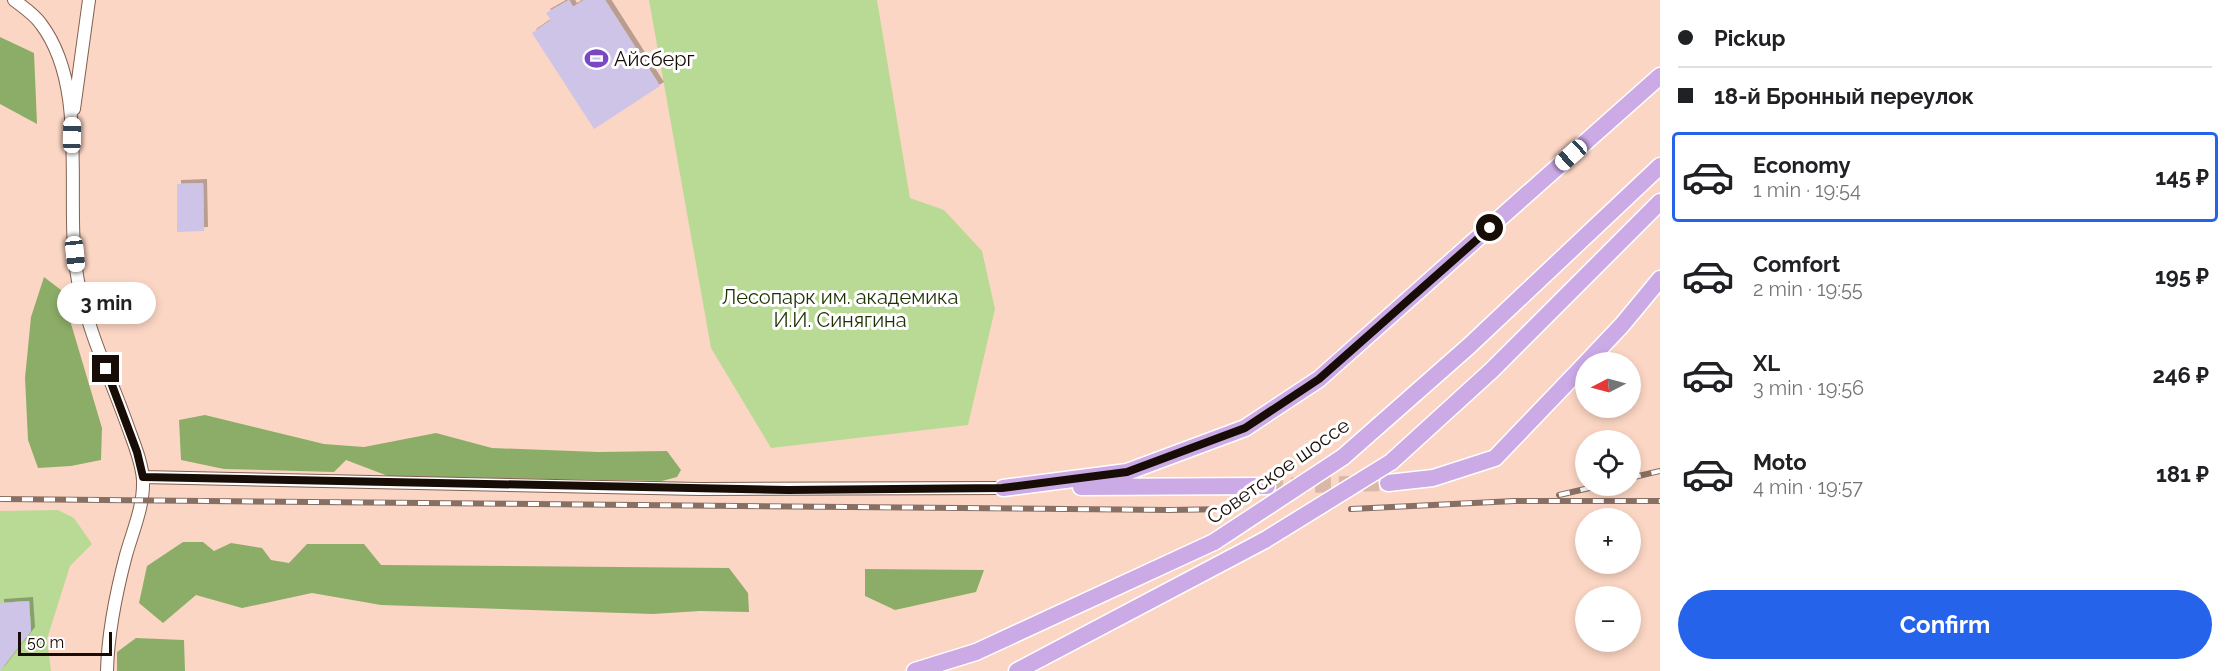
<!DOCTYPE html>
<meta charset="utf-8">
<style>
body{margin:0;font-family:Raleway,sans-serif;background:#f2f2f2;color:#202124;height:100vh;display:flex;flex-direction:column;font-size:22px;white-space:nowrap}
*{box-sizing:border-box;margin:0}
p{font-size:20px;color:#757577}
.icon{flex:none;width:33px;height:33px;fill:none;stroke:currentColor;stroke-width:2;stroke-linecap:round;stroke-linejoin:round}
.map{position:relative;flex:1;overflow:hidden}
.sheet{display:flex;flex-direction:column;background:#fff;width:570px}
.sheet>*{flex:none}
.guide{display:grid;align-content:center;height:132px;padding:0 18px;background:#fff}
.needle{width:39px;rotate:264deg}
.fabs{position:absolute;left:1575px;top:352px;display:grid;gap:12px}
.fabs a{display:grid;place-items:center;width:66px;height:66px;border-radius:50%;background:#fff;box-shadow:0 3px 9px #0003;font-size:30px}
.scale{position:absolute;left:18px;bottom:15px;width:94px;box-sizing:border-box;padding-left:6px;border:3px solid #180c06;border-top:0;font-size:16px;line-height:21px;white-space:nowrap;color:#180c06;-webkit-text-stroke:4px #fff;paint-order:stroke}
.end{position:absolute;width:27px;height:27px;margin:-14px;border:8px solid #180c06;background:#fff;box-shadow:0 0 0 3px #fff}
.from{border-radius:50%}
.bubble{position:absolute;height:42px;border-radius:21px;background:#fff;box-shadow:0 3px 9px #0003;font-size:20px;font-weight:700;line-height:42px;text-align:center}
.car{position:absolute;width:18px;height:36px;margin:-18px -9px;border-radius:8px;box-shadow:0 0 4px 2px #0007;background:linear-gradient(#fff 24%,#345 0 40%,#fff 0 76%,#345 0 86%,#fff 0)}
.guide b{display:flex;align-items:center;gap:21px;height:57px;font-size:22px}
.guide b+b{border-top:2px solid #e0e0e0}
.guide i{width:15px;height:15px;background:#202124}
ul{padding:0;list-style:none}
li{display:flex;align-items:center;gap:18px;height:90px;margin:0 12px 9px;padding:0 6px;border:3px solid transparent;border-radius:6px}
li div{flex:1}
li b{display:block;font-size:22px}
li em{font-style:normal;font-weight:700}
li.active{border-color:#2563eb}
li>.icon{width:54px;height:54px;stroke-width:1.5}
.action{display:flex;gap:12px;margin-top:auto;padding:12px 18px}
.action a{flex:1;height:69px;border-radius:36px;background:#2563eb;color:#fff;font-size:24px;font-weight:700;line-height:69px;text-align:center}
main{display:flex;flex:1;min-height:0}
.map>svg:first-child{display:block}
</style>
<main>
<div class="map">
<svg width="1660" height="671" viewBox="0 0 1660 671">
<defs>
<filter id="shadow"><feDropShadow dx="4" dy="-4" stdDeviation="0" flood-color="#0004"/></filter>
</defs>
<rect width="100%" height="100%" fill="#fcd6c4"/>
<!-- green -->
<path fill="#b8da95" d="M649,0h228l33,198 34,12 38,41 13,58 -27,116 -197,23 -60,-100z
M58,510l16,8 18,26 -22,22 -23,73 4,32h-51v-160z"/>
<!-- forest -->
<path fill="#8cad68" d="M0,37l34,16 3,71 -37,-20z
M44,277l17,13 41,138 -1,32 -30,6 -33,2 -10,-28 -3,-62 6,-61z
M205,415l119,29 40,3 72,-14 56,15 106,4 69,-1 14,19 -4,7 -15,4 -274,-5 -42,-16 -12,12 -110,-3 -43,-9 -2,-40z
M183,542h20l11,9 17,-8 31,5 9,12 18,3 18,-19h57l17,21 348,3 19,25 1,19 -49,-1 -47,3 -272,-9 -69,-12 -70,15 -46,-13 -33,28 -24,-20 8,-37z
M865,569l119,1 -8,22 -81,18 -30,-14z
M136,638l48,2 1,31h-68v-19z"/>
<!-- building -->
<path fill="#cdc4e7" filter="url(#shadow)" d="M569,0l4,7 11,-7h21l55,86 -66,43 -62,-96 19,-13 -5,-7z
M203,183l1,48 -27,1v-48z
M29,601l2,30 -31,40v-68z"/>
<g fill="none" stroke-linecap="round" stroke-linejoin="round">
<!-- trunk-tunnel -->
<path stroke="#dab8a8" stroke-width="16" stroke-dasharray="16 8" stroke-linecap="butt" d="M1267,486l121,-3"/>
<defs>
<path id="tertiary" d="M14,0c9,7 20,14 27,24 50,66 22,178 37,257 10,51 33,98 50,146 6,17 14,35 15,53 1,26 -10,50 -17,75 -10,38 -18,76 -19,116
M74,109l15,-109
M143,477l556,12 304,-1"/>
<path id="trunk" d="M1586,363l36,-38 38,-46
M1343,457l126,-111 191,-180
M1391,462l101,-92 168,-168
M1388,483l45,-5 62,-20 91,-95
M1081,487l186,-1
M1003,488l124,-16 118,-44 74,-49 341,-303
M915,671l61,-19 238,-110
M1017,671l248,-131"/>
</defs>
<!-- tertiary casing -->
<use href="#tertiary" stroke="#826151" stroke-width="14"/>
<!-- trunk casing -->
<use href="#trunk" stroke="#fff" stroke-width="19"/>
<!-- tertiary -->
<use href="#tertiary" stroke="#fff" stroke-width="12"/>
<!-- trunk -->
<use href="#trunk" stroke="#cbaae6" stroke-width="16"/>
<defs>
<path id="rail" d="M1630,478l30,-7
M1559,495l39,-9
M0,499l1169,11 62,-1
M1351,509l163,-8h146"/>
</defs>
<!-- rail casing -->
<use href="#rail" stroke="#886f63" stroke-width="6"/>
<!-- rail -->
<use href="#rail" stroke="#fff" stroke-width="4" stroke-dasharray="11" stroke-linecap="butt"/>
<defs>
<path id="trunk-bridge" d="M1265,540l126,-78
M1214,542l129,-85"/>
</defs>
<!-- trunk-bridge casing -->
<use href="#trunk-bridge" stroke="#fff" stroke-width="19" stroke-linecap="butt"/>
<!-- trunk-bridge -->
<use href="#trunk-bridge" stroke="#cbaae6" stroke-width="16"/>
</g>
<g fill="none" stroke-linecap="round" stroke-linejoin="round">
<!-- route -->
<path stroke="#180c06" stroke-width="8" d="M106,369l31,83 6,25 645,13 214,-2 125,-16 118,-44 74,-49 171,-151"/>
</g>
<!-- icons -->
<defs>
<symbol id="stadium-bare" viewBox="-9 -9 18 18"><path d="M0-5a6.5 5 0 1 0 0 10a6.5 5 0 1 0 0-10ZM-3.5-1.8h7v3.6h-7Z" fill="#7849c1" stroke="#fff" stroke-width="2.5" paint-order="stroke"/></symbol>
</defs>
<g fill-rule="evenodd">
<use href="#stadium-bare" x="580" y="42" width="33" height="33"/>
</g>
<g text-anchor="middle" stroke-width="6" stroke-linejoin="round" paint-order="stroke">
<!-- poi labels -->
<g font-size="20" fill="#180c06" stroke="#fff" text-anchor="start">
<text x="614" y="66">Айсберг</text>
</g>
<!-- park labels -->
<g font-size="20" fill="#1c3000" stroke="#fff">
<text x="840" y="304">Лесопарк им. академика<tspan x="840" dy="23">И.И. Синягина</tspan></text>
</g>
<!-- street labels -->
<g font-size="20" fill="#180c06" stroke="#fff">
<text transform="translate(1278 471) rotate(-35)" y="7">Советское шоссе</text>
</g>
</g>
</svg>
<div class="fabs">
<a><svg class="needle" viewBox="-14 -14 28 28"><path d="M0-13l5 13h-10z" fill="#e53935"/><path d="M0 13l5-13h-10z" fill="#757577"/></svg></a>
<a><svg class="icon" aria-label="locate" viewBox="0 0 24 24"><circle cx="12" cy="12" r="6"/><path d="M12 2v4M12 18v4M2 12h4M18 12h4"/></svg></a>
<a>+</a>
<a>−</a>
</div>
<div class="scale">50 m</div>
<i class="end from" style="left:1490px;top:228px"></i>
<i class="end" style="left:106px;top:369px"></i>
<div class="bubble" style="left:57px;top:282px;width:99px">3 min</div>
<i class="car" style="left:72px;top:135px;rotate:1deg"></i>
<i class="car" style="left:1571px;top:155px;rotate:228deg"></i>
<i class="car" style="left:75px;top:254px;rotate:174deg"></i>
</div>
<section class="sheet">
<div class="guide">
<b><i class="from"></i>Pickup</b>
<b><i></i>18-й Бронный переулок</b>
</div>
<ul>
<li class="active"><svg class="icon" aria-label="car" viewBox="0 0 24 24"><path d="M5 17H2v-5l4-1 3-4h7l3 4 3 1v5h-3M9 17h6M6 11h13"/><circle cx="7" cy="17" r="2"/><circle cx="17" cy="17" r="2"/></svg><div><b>Economy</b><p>1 min · 19:54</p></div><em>145 ₽</em></li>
<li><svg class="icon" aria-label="car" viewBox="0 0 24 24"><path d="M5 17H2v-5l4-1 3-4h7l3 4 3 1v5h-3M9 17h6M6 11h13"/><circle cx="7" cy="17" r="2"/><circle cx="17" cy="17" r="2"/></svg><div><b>Comfort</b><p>2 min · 19:55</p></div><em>195 ₽</em></li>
<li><svg class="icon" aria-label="car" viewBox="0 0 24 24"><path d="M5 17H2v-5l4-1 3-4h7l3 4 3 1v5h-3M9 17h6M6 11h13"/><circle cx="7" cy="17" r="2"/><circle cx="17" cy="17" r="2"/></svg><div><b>XL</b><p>3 min · 19:56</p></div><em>246 ₽</em></li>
<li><svg class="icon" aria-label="car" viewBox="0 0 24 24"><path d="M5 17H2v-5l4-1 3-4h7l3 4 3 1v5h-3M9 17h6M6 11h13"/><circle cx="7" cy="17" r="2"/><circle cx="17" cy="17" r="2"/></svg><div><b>Moto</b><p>4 min · 19:57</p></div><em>181 ₽</em></li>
</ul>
<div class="action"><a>Confirm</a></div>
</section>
</main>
